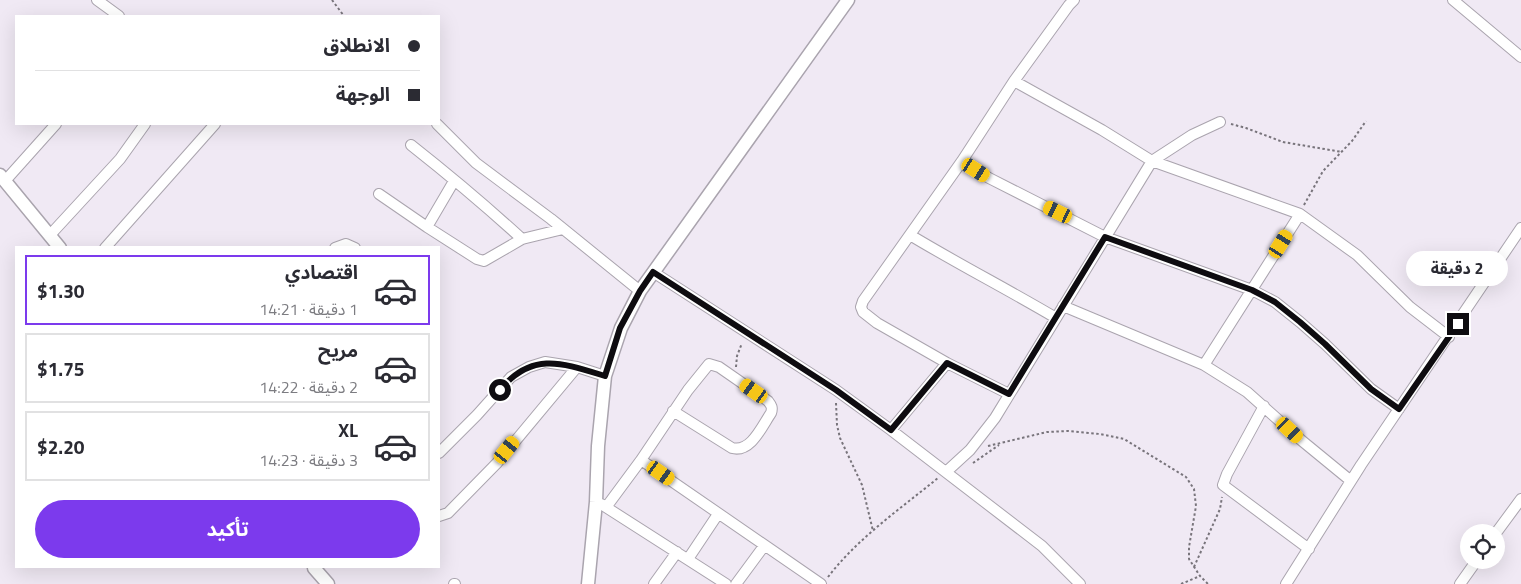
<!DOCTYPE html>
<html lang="ar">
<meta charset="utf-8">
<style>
body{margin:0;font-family:"Titillium Web","Noto Sans Arabic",sans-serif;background:#f2f2f3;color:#2b2b33;direction:rtl;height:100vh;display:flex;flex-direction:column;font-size:19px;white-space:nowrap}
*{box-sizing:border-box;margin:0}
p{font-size:16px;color:#7c7c81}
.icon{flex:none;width:28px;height:28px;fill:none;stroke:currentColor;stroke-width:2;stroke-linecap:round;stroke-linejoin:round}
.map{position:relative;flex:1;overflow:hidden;direction:ltr}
.panel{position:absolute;left:15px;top:246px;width:425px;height:322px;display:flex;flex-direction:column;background:#fff;border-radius:0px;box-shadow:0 5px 20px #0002;direction:rtl}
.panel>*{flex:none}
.banner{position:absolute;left:15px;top:15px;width:425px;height:110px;border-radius:0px;box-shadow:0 5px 20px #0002;direction:rtl;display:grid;align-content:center;height:110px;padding:0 20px;background:#fff}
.tools{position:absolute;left:1460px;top:524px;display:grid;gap:10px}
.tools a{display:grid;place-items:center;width:45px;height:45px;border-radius:50%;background:#fff;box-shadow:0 5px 20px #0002;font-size:25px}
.end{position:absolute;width:22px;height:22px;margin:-11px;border:6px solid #0e0c10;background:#fff;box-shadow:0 0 0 2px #fff}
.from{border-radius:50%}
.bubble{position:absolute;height:35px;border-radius:18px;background:#fff;box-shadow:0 5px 20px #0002;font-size:16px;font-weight:700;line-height:35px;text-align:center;direction:rtl}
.car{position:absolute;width:15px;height:30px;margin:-15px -8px;border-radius:6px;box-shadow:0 0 4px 1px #0007;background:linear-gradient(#f5c518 24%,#345 0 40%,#f5c518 0 76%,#345 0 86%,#f5c518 0)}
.banner b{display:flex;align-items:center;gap:18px;height:48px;font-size:19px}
.banner b+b{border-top:1px solid #e1e1e2}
.banner i{width:12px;height:12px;background:#2b2b33}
ul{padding:9px 0 0;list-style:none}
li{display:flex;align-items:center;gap:15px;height:70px;margin:0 10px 8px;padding:0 10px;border:2px solid #e1e1e2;border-radius:0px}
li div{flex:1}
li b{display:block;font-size:19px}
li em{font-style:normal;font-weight:700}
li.selected{border-color:#7c3aed}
li>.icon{width:45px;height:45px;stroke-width:1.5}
.primary-button{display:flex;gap:10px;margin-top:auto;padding:10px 20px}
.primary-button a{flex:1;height:58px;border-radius:30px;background:#7c3aed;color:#fff;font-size:20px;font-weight:700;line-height:58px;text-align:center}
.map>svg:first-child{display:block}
</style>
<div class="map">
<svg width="1521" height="584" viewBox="0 0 1521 584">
<rect width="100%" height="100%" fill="#f0e9f4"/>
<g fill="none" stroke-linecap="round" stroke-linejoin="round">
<defs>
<path id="minor" d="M97,0l22,16
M1453,0l68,57
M1014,81l88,49 50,31 148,53 -96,151
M437,124l39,39 75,56 89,72
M411,145c38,30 75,61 111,94
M962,161l27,17 116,59 147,53 23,12 25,20 25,22 46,45 28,20
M5,181l51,-57
M379,194l48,33 50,32 7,2 38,-22 41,-10
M1300,214l57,41 53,52 39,30
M427,227l27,-46
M50,235l70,-76 25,-35
M910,235c48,29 97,54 146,83
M105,248l110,-124
M335,248l11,-4 9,4
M653,272l183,118 55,40 151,116 38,38
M1063,306l141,59 43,27 54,48 50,41
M1009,394l-62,-31 -70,-40 -14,-11 -2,-5 2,-6 99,-140 52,-80 55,-76 5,-5
M1264,406l-37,68 -4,11 86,64
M891,430l56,-67
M439,453l38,-38 34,-38 18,-10 16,-5 32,5 28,9
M641,460l47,-70 21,-26 10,3 49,34c3,4 5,6 3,12 -9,13 -20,40 -39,35l-59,-37
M946,472l24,-22 25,-32 157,-257 40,-26 28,-13
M601,504l125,80
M607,506l34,-46 180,124
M439,516l9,-3 49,-50 80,-96
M1496,533l25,-34
M688,559l30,-45
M454,584h1
M654,584l23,-32
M736,584l28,-38
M1286,584l75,-119 160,-237
M1460,584l17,-24"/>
<path id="tertiary" d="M0,175l60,73
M314,568l14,16
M588,584l8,-82 2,-56 7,-70 16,-48 19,-37 208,-291"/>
</defs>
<!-- minor casing -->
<use href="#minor" stroke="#aaa4ae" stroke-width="12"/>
<!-- tertiary casing -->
<use href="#tertiary" stroke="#aaa4ae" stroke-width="15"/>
<!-- path -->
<path stroke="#78747b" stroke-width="2" stroke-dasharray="2.5 2.5" stroke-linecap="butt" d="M332,0l12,16
M1231,124l15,4 37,14 59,10
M1304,205l19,-34 29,-30 14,-20
M736,367l1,-11 5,-13
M836,403l1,22 3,13 22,47 11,46
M988,446l59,-14 21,-1 32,3 24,5 62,38 8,12 2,17 -7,41v12l11,17 8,8
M973,463l26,-18
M1194,567l26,-58 2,-12
M828,577c30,-39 72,-68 110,-99
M1181,584l19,-8"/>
<!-- minor -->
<use href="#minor" stroke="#fff" stroke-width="10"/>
<!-- tertiary -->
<use href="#tertiary" stroke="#fff" stroke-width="12"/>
</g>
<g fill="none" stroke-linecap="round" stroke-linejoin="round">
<!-- route -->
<path stroke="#0e0c10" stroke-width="6" d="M500,390c32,-39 63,-27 105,-14l15,-48 20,-37 13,-19 183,118 55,40 56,-67 62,31 96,-157 147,53 23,12 25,20 25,22 46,45 28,20 59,-85"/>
</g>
</svg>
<div class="tools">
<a><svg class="icon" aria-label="locate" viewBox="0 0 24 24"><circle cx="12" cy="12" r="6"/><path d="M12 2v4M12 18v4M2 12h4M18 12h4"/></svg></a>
</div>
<i class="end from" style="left:500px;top:390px"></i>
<i class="end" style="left:1458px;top:324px"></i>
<div class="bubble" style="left:1406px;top:251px;width:102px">2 دقيقة</div>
<i class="car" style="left:976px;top:170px;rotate:122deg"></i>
<i class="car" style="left:1058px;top:212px;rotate:296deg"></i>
<i class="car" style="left:1281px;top:244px;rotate:32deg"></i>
<i class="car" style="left:754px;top:391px;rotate:305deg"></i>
<i class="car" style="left:1290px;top:430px;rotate:133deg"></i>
<i class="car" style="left:507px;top:450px;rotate:39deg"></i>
<i class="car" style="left:661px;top:473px;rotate:125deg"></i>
<div class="banner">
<b><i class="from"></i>الانطلاق</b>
<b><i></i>الوجهة</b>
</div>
<section class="panel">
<ul>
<li class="selected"><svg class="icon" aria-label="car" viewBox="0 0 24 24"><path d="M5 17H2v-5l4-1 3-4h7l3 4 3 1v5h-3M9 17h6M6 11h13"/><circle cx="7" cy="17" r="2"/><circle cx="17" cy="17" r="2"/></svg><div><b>اقتصادي</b><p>1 دقيقة · 14:21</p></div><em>$1.30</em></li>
<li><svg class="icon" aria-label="car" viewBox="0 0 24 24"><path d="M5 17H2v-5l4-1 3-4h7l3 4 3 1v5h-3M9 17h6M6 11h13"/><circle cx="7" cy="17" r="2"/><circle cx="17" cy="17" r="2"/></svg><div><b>مريح</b><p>2 دقيقة · 14:22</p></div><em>$1.75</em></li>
<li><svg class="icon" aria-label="car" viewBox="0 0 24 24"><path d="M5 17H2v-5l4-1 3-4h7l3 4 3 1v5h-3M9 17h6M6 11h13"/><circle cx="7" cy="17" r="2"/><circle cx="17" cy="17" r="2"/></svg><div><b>XL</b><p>3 دقيقة · 14:23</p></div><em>$2.20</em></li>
</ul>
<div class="primary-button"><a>تأكيد</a></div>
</section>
</div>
